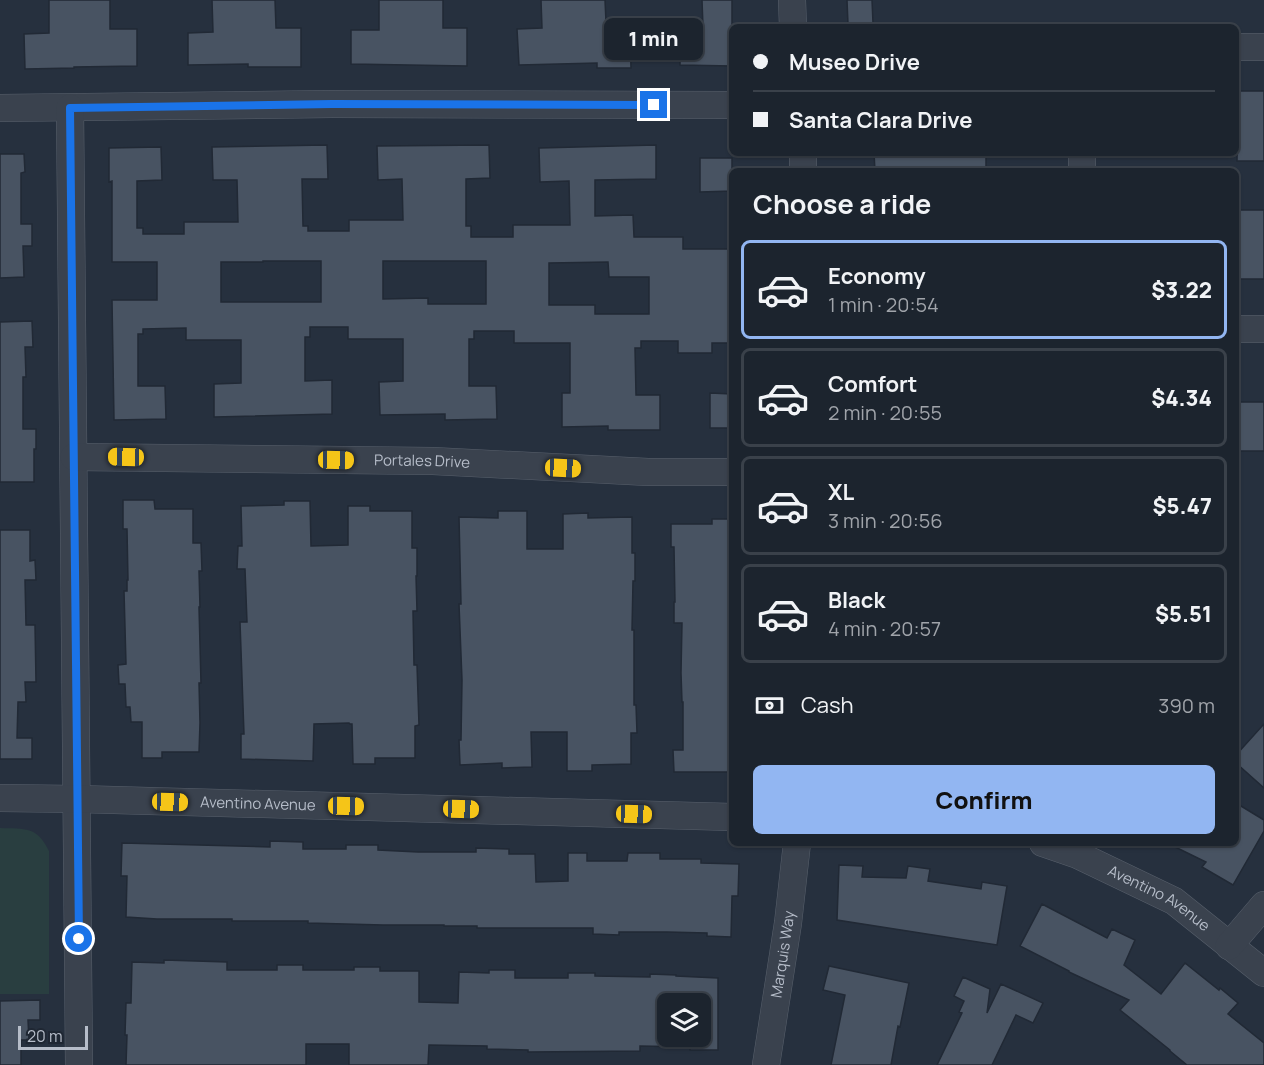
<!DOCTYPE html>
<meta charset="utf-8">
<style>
body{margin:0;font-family:Manrope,sans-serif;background:#252c36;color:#f1f3f6;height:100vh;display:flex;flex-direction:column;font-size:22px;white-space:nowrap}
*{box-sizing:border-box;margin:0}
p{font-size:20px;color:#a0a4aa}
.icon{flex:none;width:33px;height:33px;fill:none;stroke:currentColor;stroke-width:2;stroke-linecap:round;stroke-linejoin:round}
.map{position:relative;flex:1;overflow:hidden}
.details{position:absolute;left:729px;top:168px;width:510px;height:678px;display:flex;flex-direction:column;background:#1c242e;border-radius:9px;box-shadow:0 2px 4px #0004,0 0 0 2px #3a414a}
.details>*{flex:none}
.hud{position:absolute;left:729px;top:24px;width:510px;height:132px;border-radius:9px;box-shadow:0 2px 4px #0004,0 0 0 2px #3a414a;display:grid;align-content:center;height:132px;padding:0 24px;background:#1c242e}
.fabs{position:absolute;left:657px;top:993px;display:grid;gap:12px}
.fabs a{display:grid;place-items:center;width:54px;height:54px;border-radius:9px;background:#1c242e;box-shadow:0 2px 4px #0004,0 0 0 2px #3a414a;font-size:30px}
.scale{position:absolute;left:18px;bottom:15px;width:70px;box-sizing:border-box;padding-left:6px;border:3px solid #b6bdc9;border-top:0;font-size:16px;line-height:21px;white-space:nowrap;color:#b6bdc9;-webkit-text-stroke:4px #1f2733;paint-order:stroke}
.end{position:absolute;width:27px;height:27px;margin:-14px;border:8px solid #1a73e8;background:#fff;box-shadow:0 0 0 3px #fff}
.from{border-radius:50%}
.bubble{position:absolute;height:42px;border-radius:9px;background:#1c242e;box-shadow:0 2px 4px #0004,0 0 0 2px #3a414a;font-size:20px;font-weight:800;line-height:42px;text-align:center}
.car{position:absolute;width:18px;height:36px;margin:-18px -9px;border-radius:8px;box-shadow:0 0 4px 2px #0007;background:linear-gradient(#f5c518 24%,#345 0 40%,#f5c518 0 76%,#345 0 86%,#f5c518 0)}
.hud b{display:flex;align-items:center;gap:21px;height:57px;font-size:22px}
.hud b+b{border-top:2px solid #3a414a}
.hud i{width:15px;height:15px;background:#f1f3f6}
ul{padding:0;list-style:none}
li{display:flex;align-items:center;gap:18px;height:99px;margin:0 12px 9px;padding:0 12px;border:3px solid #3a414a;border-radius:9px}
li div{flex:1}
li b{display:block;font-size:22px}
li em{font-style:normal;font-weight:800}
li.current{border-color:#92b6f2}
li>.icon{width:54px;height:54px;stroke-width:1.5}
h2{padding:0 24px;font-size:27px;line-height:72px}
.pay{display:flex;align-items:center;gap:15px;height:66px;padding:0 24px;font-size:22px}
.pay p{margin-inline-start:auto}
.cta{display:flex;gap:12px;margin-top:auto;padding:12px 24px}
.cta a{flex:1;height:69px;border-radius:9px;background:#92b6f2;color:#111;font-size:24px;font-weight:800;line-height:69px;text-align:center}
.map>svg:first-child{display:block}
</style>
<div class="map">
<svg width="1264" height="1065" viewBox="0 0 1264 1065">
<rect width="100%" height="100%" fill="#26303e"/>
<!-- green -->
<path fill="#293e40" d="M0,828c25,1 37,-2 49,23v143h-49z"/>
<!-- building -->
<path fill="#485362" stroke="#212935" stroke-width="1.5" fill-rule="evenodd" d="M49,0h61v29h27v37l-63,1v1l-49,1 -1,-35 25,-1z
M212,0h63l1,28h25v39h-53v-3l-60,1v-32l25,-1z
M379,0h64v28h24v38l-116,-2v-34h28z
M541,0h64l1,22h24l1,46h-34v-5l-78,2 -2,-36 25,-1z
M702,0h30v66l-52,-1v-39l23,1z
M847,0h25l1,23 -25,1z
M1238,91h26v70h-27z
M327,145l1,34h-26l1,47h5v5h41v-11h54l-1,-41 -24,1 -1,-34 112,-1 1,33 -24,1v47h5v11h42v-12h57l-1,-44 -29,1 -1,-34 117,-3v34l-61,1v36l38,-1 1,22h49v12h49v94h-20v10h-34v-12h-37v7h-6l1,47h24v35h-52v-4l-46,1v-34h8v-50h-56v-12h-40v8h-5v47h27l1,33 -52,1v-6l-65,1 -1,-33 24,-1v-42h-55v-12h-38v10h-5v44l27,-1v34l-118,3v-33l27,-1v-43h-55v-12l-43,1v5h-5v52h27l1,33 -52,1 -2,-120h45v-38h-45v-81l-3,1v-34l52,-1 1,33 -25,1v47h6v6h41v-12h54l-1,-42h-24l-1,-33zM263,261h58v41h-100v-40h42zM383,261h103v43h-58v-6l-45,1zM608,262l1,15h40v37h-54v-9h-46v-42z
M874,153h112v18h-111z
M0,154h24l1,18 -4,1v51h11v22h-9l1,31 -24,1z
M700,158h32v33l-32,1z
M1240,210h24v69h-24z
M32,321l1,26h-8l1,30h-3v52h13v20h-2v33h-34v-160z
M710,393l22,1v34h-22z
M1236,402h28v49h-28z
M123,500h31l1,9h38v34h8l1,28h-3l1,36h-1l2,76h-2l1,40 -1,29h-37v6h-20v-36h-11l-1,-15h-4l-1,-23h-6l-1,-19 8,-1 -2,-73h3v-11h1l-1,-51h-4z
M284,501h26l1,45 37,-1v-39h22v5h42v37h5v28h-1l1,35h-4l1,54h3l2,60 -4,1v32h-40v6h-22l-1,-40h-2l-1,-1 -35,1 -1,37 -72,-2v-25h3l-4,-112h7l-2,-53h-8l1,-23h4l-1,-40 43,-1z
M498,511h29v38h36v-35l25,-1v5l44,-1v36h3v28h-2l-1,49h2v75h2l1,28h-6v31l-39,1v6h-25v-39h-36l1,35 -30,1v-5l-42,2 -1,-25h2l1,-60 -3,-76h2l-2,-87 39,1z
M712,519h20v253h-58l-1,-22h10v-48h-1l-1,-29 1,-50h-8v-21h1l-1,-55h-3v-23h41z
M0,530h30v31l5,-1 1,20h-11l1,45h9l1,57h-11l1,20h-8l-1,36h15v21h-32z
M1264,724v64l-28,-25v-8z
M1236,803l28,17v11l-31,54 -31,-18 4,-5 -39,-19h69z
M270,841l33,1v7h43v-4h32v5l40,2h58v-4l33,1v5h26l1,28 32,-1v-28h19v8h40l1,-8h32v6h41v4l38,1 -1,32h-6l-1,41 -24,-1v-3l-40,-1h-48v3l-26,-1v-6h-116v-2h-33v-1h-61l-75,-2v-2h-76v-2h-75l-31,-2 1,-41h-6l1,-33 148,4z
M839,865l24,1 -1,11 44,1 2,-12 22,3 -2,12 53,8 1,-7 25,4 -10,59 -160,-25z
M1042,904l65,34 5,-9 23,11 -11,25 37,29 24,-31 34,27 1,-2 18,15 -10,11 36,29v22h-77l-17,-14v-1l-50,-40 9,-10 -60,-28v-1l-49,-25z
M164,960l63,2v8h50v-5h26v5h51v-3h26v4h39v31l39,1 1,-31 30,1v-3h26v8h53v-5h27v3l55,1v-3l26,1v1l42,2v72h-28v-3l-50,-1v5l-112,1v-2l-41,-1v-3l-58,-1 -1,20h-79v-21h-43v21h-180l1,-30h-2l1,-32h5l1,-41 32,1zM668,1004h32v32h-32z
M829,966l80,17 -9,44 -2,-1 -7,39h-60l14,-70 -22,-5z
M963,977l27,12 -3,24 14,-29 42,19 -10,20 -17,-8 -24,50h-55l25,-52 -3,-1 5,-11 -10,-5z
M40,1000v20h-12l1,20h-8v25h-21v-64z"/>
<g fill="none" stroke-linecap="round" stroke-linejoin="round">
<defs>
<g id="street">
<path d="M792,0l1,27"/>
<path d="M1236,47h28"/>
<path d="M0,108l332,-4 400,1"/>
<path d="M70,108l9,957"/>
<path d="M1082,153v18"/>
<path d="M803,171v-18"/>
<path d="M1236,329h28"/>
<path id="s1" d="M74,457l359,4 215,11h84"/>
<path id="s2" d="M0,798l78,1 654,18"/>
<path id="s3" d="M1043,843l35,12 96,46 90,72"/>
<path d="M1229,946l35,-41"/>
<path id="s4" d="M766,1065l22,-142 9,-80"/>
</g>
</defs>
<!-- street casing -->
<use href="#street" stroke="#58606c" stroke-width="28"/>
<!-- street -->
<use href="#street" stroke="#3a424e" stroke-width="27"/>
</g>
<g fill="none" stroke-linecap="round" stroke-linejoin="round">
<!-- route -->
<path stroke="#1a73e8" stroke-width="8" d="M79,939l-9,-831 262,-4 322,1"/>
</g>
<g text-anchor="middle" stroke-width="4.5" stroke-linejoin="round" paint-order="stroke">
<!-- street labels -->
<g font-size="15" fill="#b6bdc9" stroke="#1f2733">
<text dy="5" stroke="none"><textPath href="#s1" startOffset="348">Portales Drive</textPath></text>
<text dy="5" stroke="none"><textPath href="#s2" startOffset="258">Aventino Avenue</textPath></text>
<text dy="5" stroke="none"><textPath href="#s3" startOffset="129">Aventino Avenue</textPath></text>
<text dy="5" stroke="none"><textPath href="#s4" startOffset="112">Marquis Way</textPath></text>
</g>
</g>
</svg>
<div class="fabs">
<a><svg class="icon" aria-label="layers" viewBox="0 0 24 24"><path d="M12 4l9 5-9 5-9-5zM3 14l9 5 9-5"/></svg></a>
</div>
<div class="scale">20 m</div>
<i class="end from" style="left:79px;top:939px"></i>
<i class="end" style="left:654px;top:105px"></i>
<div class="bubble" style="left:604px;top:18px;width:99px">1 min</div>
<i class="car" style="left:126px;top:457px;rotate:271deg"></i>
<i class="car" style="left:336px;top:460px;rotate:91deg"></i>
<i class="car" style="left:563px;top:468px;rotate:93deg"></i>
<i class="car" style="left:170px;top:802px;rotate:92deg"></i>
<i class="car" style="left:346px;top:806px;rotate:91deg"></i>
<i class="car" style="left:461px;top:809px;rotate:92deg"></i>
<i class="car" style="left:634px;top:814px;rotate:92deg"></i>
<div class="hud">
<b><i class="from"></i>Museo Drive</b>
<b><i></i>Santa Clara Drive</b>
</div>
<section class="details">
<h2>Choose a ride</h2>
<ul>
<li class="current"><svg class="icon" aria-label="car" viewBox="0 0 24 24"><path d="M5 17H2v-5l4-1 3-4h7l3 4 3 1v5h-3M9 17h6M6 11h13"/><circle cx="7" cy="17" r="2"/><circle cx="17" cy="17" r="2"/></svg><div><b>Economy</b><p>1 min · 20:54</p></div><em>$3.22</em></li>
<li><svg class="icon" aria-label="car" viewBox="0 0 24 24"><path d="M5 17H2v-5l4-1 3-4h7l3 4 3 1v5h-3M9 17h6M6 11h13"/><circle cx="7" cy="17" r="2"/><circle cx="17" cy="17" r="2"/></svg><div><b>Comfort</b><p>2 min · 20:55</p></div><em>$4.34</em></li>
<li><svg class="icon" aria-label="car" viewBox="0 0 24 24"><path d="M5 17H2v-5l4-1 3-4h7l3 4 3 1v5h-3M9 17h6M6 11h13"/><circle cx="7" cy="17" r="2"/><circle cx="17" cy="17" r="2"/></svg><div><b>XL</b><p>3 min · 20:56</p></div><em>$5.47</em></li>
<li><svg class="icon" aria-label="car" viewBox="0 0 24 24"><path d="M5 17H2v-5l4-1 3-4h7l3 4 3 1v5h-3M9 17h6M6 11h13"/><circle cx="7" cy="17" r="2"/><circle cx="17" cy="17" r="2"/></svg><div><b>Black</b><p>4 min · 20:57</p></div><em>$5.51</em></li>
</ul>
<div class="pay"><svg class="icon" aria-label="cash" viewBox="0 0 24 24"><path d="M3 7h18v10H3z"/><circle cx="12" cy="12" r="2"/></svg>Cash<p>390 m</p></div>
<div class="cta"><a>Confirm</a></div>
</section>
</div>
